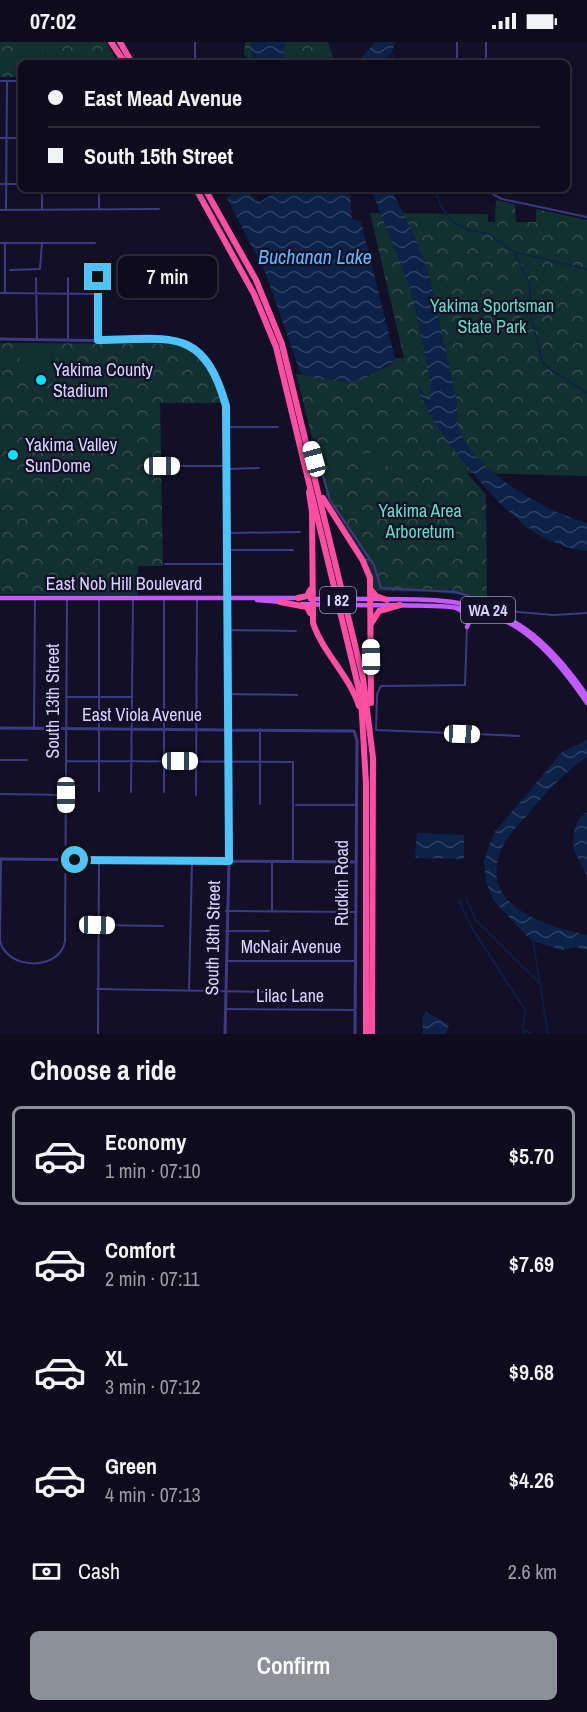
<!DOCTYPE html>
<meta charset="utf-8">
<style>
body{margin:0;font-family:"Archivo Narrow",sans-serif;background:#171425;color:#f1f3f6;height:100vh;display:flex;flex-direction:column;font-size:22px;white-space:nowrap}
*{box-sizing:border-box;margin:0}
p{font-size:20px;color:#9b9ba3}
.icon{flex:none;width:33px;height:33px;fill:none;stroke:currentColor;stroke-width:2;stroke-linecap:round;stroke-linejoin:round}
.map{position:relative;height:992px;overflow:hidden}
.sheet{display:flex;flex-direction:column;background:#0e0b1c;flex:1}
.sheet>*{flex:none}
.banner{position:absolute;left:18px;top:18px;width:552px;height:132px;border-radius:9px;box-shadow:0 3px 9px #0003,0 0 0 2px #2e2b3b;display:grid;align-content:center;height:132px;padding:0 30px;background:#0e0b1c}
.end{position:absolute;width:27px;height:27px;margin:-14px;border:8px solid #4fc3f7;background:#111;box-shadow:0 0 0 3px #111}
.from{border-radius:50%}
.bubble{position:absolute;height:42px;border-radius:9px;background:#0e0b1c;box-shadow:0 3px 9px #0003,0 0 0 2px #2e2b3b;font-size:20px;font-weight:600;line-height:42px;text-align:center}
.car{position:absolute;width:18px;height:36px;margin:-18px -9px;border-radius:8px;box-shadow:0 0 4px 2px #0007;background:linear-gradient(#fff 24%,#345 0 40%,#fff 0 76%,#345 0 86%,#fff 0)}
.banner b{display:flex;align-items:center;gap:21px;height:57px;font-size:22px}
.banner b+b{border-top:2px solid #2e2b3b}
.banner i{width:15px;height:15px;background:#f1f3f6}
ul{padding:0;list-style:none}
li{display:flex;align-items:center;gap:18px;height:99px;margin:0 12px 9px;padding:0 18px;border:3px solid transparent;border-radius:9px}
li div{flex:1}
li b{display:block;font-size:22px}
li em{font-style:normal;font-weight:600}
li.on{border-color:#8c9099}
li>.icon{width:54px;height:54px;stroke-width:1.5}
h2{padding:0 30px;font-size:27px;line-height:72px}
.pay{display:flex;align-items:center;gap:15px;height:66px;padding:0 30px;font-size:22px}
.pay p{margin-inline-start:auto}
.cta{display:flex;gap:12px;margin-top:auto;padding:12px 30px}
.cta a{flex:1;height:69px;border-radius:9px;background:#8c9099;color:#fff;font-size:24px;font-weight:600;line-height:69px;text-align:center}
.status{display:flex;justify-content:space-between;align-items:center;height:42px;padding:0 30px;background:#0e0b1c;direction:ltr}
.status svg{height:16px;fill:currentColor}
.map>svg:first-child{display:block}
</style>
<div class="status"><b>07:02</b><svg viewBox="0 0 49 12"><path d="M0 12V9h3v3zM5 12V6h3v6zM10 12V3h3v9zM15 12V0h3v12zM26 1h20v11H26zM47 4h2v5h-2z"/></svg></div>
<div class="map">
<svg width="587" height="992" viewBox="0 0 587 992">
<defs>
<pattern id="park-crowns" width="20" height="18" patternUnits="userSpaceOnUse" patternTransform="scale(1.5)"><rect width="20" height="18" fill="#12302f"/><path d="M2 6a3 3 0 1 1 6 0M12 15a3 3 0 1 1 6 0" fill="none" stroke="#344d4e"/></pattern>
<pattern id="water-waves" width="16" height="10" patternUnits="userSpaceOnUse" patternTransform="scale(1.5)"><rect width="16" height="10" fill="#0c2248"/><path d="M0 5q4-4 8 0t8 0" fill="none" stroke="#2f4163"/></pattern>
</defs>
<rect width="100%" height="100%" fill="#130f26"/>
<!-- park -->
<path fill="url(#park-crowns)" d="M0,0h106l12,21h-97v14h-21z
M245,0h83l7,21h-84l-7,-9z
M496,158l19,4 1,18h20v-13l51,11v256l-120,-3 19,22 1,103 -52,-6 -60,-1 -6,-25 -42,-69 -31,-123 60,7 36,-17 3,-6h9l-34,-145 118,1v8h7z
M0,301l180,1c26,10 32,35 43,59h-63l3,163h-25v29l-138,-1z"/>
<!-- garden -->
<path fill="#12302f" d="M18,0h24v10l-5,11h-16v7h-3v-22l12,-1v-4z
M23,301h23l12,19 -5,7 -21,15 -6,-2 -9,-33z
M373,410l12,2 1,22h-16l-9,-14v-8z"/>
<!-- water -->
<path fill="url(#water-waves)" d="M250,0h35l-2,21h-22l-9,-4z
M375,0h21l-10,21h-29z
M279,147h71l2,30 9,3 34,136 -3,6c-13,3 -22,13 -35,17 -10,2 -51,-2 -57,-9l-34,-98 -39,-76c18,-13 18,-7 33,4z
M371,147h20l24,48 14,38 28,127c0,9 -1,18 2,27 13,41 89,84 128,94v28c-21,-2 -47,-13 -64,-27 -31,-25 -98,-101 -105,-139l8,13 4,2 1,-15 -19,-91z
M587,698v17c-22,14 -43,38 -60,58 -9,10 -20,21 -25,33 -26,58 44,78 85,87v15l-11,-3 -14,3 -27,-8 -8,-6 -34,-36 -7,-18 -2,-21 10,-28 68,-81z
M587,770v66c-2,-9 -7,-15 -11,-23 -6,-14 -2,-36 11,-43z
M417,791l47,2v24l-47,-1 -2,-2z
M426,970l23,12 -3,10h-23l-1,-15z"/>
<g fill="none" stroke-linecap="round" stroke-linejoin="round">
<!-- stream -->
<path stroke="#0c2248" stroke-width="1.5" d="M390,9l6,12
M435,147l5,15 10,16 18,10 21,4 25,18 16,32 1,33 11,43 6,8 39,25
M515,210l72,17
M466,856l10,22 54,54
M459,859l14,29 47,72
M533,898l15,94
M532,934l8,8
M521,961l4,8 -2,20
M522,992l4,-4 6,4"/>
<!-- minor -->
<path stroke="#3d3a85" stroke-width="2" d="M195,0v21
M457,0v21
M486,21v-21
M0,39h21
M0,96h21
M0,142h21
M42,147v21
M489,147l5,6 8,4 85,18
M99,167v-20
M0,168l159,-1
M6,168l1,-129
M0,201h95
M10,228l30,-1 2,-26
M36,236l1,61
M0,251l98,1
M5,251v-50
M68,298v-62
M98,298v-63
M228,385h50
M162,424h66
M229,427l30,-1
M322,430l8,28 44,65 7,23 75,4 62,20 35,3 34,-2
M228,491l72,-1
M229,508h64
M165,522h63
M99,556v193
M467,562l1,-9
M467,585l-2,58 -84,1 -4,8 -1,36 143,6
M229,588l67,1
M229,652l68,1
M66,655h65
M34,686l1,-130
M260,687v75
M0,718h27
M66,719l227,1v99
M131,750l2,-194
M164,750v-194
M0,752l66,1
M196,753l1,-197
M296,763h60
M1,817l-1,81c5,30 60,32 65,1l2,-343
M226,869l129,1
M272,870v-51
M97,883l66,1
M226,889h43
M226,919h129
M97,947l172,3
M189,948l3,-129
M225,967l130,1
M98,992l1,-174"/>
<!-- tertiary -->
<path stroke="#3d3a85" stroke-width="3" d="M0,297l183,3c26,8 42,49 45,74l1,445 -4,173
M0,686l354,3 3,9 -2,294
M0,817l356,3"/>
<!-- primary -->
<path stroke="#c25bff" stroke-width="4.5" d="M0,556h298
M310,557h21
M351,557c114,0 166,-5 236,97
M257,558l25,2
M302,562l30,1
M352,563c121,2 160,-12 235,98
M456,566l6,3 5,11
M467,585l4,-10 8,-6"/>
<!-- motorway -->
<path stroke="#ff4fa3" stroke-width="6" d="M111,0l14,21
M120,0l12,21
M196,147l58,105 22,53 85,351 5,86v250
M205,147l51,91 26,64 81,334 10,80 -1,276
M309,450l3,20 1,111c10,30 36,52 46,83
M323,456l40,63 7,17 1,125
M371,548l5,6 11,4
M298,556l9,-2 3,-6
M280,560l27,5 3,6
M371,582l8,-13 21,-6"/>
<!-- primary-bridge -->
<path stroke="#c25bff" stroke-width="4.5" d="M331,557h20
M332,563h20"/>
</g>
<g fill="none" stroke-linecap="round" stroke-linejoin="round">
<!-- route -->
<path stroke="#4fc3f7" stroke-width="8" d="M75,818l154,1 -3,-455c-23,-82 -57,-66 -128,-66v-63"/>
</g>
<!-- markers -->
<g fill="#00e5ff" stroke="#130f26" stroke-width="2">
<circle cx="41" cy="338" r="6"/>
<circle cx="13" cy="413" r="6"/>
</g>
<g text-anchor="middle" stroke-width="4.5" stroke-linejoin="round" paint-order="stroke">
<!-- shield labels -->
<g fill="#130f26" stroke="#9e99be" stroke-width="1.5">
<rect x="320" y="545" width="36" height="26" rx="4.5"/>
<rect x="461" y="555" width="54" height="26" rx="4.5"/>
</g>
<g font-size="16" font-weight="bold" fill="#d9d4ff">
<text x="338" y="564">I 82</text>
<text x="488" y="574">WA 24</text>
</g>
<!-- park labels -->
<g font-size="18" fill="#5fe0c0" stroke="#130f26">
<text x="492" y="270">Yakima Sportsman<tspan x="492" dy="21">State Park</tspan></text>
<text x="420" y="475">Yakima Area<tspan x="420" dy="21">Arboretum</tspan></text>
</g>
<!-- poi labels -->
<g font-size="18" fill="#d9d4ff" stroke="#130f26" text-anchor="start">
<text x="53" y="334">Yakima County<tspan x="53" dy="21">Stadium</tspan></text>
<text x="25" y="409">Yakima Valley<tspan x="25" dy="21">SunDome</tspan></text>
</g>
<!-- street labels -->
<g font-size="18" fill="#d9d4ff" stroke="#130f26">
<text x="124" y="548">East Nob Hill Boulevard</text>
<text transform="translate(53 659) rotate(-90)" y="6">South 13th Street</text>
<text x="142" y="679">East Viola Avenue</text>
<text transform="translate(342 841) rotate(-90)" y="6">Rudkin Road</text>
<text transform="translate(213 896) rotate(-89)" y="6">South 18th Street</text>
<text x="291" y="911">McNair Avenue</text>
<text x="290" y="960">Lilac Lane</text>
</g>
<!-- water labels -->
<g font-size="20" font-style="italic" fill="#62b6ff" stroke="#130f26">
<text x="315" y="222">Buchanan Lake</text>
</g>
</g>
</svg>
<i class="end from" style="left:75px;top:818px"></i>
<i class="end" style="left:98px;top:235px"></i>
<div class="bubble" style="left:118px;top:214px;width:99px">7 min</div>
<i class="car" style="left:314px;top:417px;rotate:345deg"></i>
<i class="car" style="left:162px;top:424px;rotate:90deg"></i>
<i class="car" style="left:371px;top:615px;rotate:359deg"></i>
<i class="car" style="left:462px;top:692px;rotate:92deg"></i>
<i class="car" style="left:180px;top:719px;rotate:90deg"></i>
<i class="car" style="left:66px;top:753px;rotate:180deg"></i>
<i class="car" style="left:97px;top:883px;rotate:91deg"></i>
<div class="banner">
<b><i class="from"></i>East Mead Avenue</b>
<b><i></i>South 15th Street</b>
</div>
</div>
<section class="sheet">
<h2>Choose a ride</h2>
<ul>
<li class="on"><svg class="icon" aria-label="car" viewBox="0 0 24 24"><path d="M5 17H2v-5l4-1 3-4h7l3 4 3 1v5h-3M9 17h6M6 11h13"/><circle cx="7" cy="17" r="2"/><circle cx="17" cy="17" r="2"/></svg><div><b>Economy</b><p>1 min · 07:10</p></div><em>$5.70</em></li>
<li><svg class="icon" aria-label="car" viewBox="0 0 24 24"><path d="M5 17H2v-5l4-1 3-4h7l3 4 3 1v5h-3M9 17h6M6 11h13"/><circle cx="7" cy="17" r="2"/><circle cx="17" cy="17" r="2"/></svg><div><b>Comfort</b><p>2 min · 07:11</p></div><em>$7.69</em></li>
<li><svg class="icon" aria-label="car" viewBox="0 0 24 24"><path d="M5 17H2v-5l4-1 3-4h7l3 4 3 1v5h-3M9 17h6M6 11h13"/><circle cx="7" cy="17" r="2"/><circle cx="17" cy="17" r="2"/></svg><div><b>XL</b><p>3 min · 07:12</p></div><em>$9.68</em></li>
<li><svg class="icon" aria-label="car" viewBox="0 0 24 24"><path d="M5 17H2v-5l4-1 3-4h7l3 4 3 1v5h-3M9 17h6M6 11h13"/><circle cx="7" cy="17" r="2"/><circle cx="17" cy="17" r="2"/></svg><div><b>Green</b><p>4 min · 07:13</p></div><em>$4.26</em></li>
</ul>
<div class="pay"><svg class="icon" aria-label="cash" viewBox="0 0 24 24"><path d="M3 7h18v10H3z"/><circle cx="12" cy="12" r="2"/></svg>Cash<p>2.6 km</p></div>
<div class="cta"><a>Confirm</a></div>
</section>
